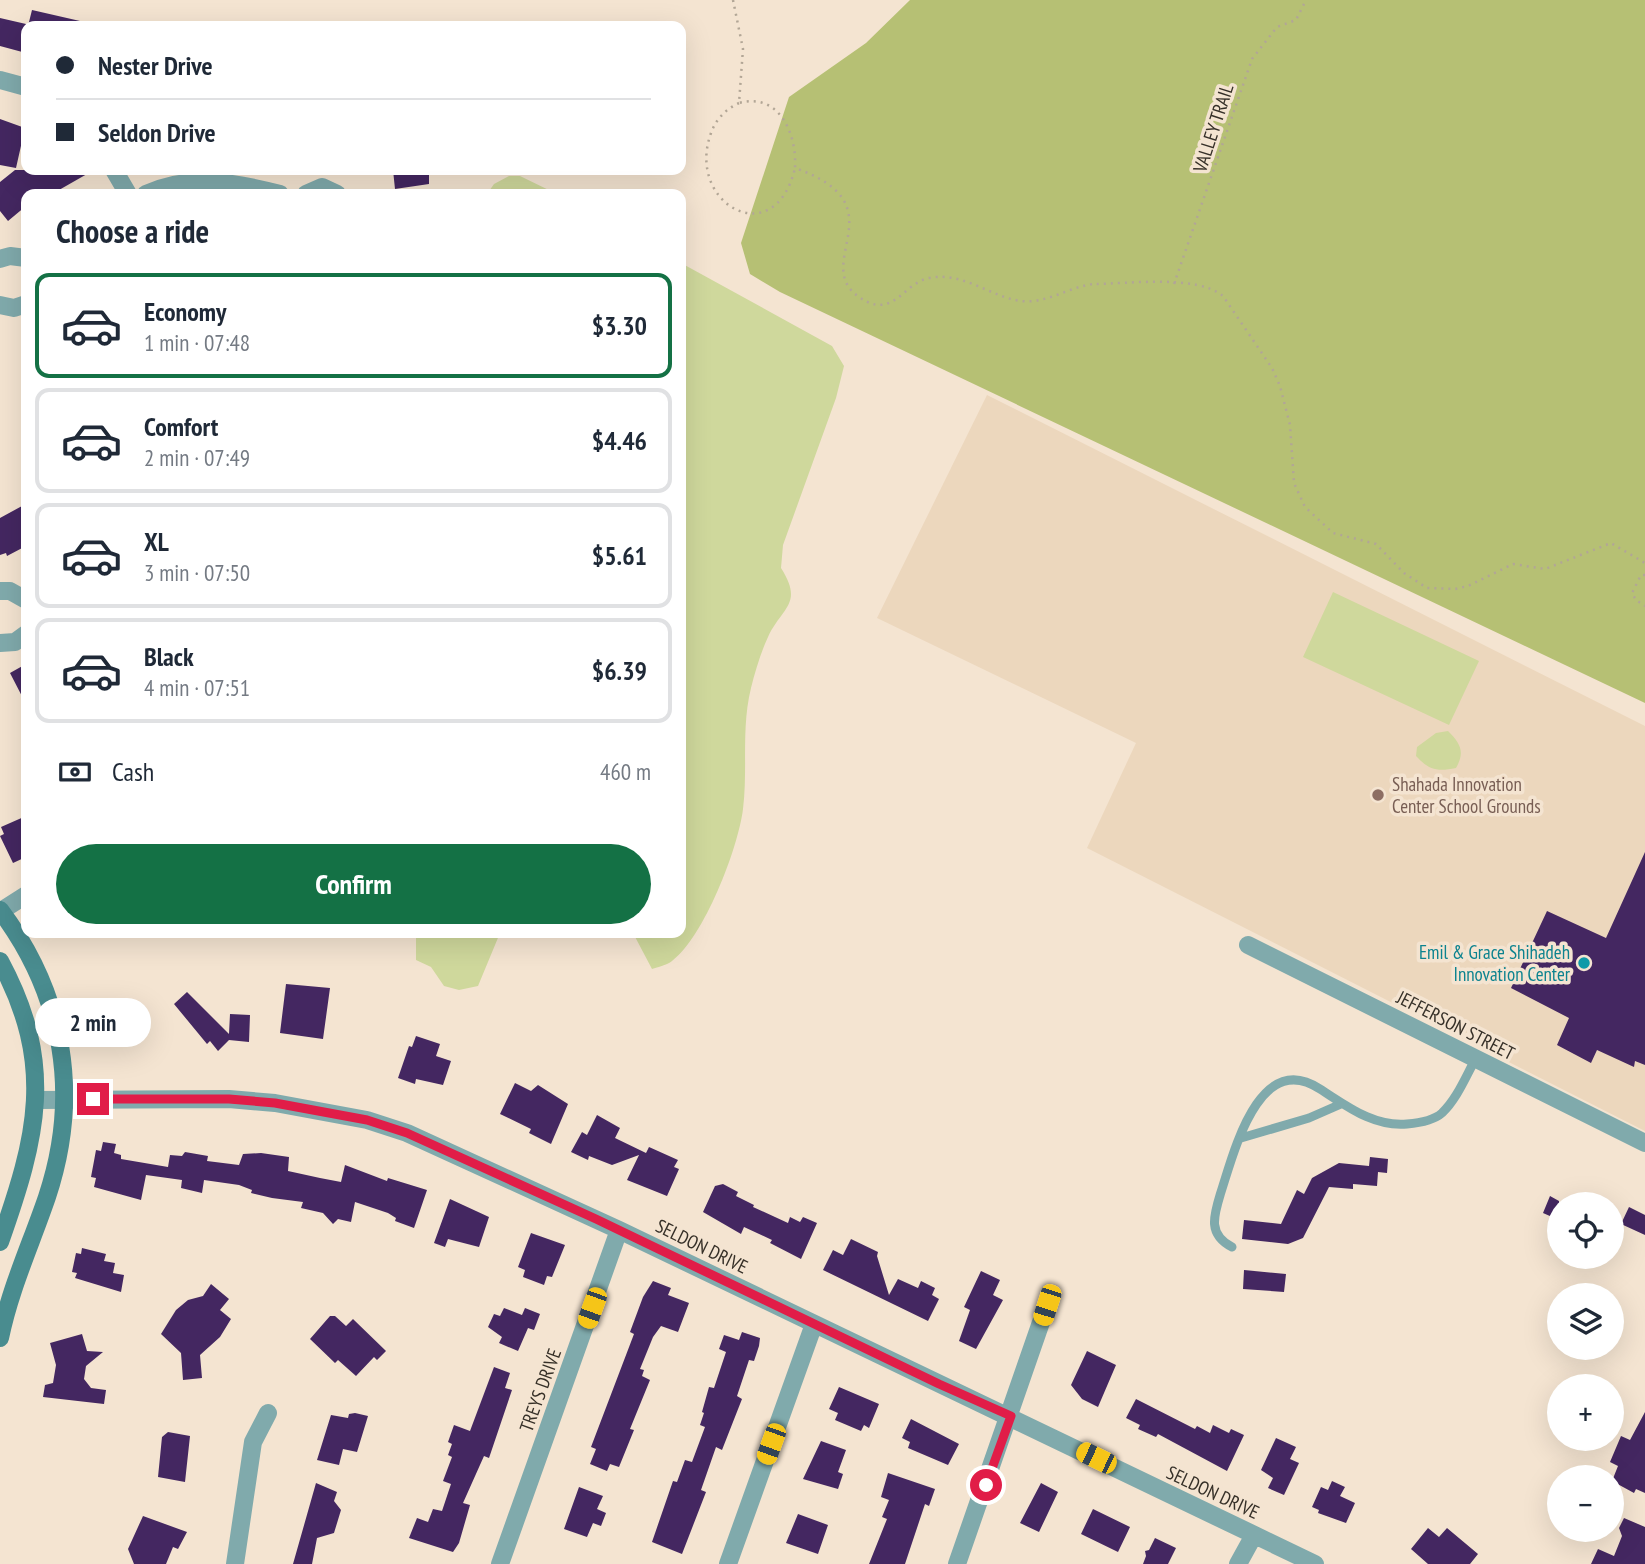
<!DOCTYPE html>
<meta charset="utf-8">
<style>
body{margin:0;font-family:"PT Sans Narrow",sans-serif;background:#f6f6f7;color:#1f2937;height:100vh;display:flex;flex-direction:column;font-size:26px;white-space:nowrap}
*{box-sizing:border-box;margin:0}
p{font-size:23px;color:#747a83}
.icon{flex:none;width:38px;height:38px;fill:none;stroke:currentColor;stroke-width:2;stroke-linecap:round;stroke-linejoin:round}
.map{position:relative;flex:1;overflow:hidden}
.details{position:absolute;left:21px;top:189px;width:665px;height:749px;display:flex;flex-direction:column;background:#fff;border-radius:14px;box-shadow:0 7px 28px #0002}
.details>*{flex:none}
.hud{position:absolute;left:21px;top:21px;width:665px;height:154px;border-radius:14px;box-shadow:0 7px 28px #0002;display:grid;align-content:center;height:154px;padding:0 35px;background:#fff}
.controls{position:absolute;left:1547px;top:1192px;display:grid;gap:14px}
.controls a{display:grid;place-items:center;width:77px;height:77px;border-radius:50%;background:#fff;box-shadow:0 7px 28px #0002;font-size:35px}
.end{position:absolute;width:32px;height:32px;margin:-16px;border:9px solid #e11d48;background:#fff;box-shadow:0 0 0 4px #fff}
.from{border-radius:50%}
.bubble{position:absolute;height:49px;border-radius:24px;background:#fff;box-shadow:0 7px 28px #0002;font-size:23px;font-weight:700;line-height:49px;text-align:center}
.car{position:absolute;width:21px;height:42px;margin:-21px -10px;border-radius:9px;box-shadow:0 0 5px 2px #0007;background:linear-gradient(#f5c518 24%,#345 0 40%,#f5c518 0 76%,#345 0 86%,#f5c518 0)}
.hud b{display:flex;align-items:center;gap:24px;height:66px;font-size:26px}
.hud b+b{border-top:2px solid #e0e1e3}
.hud i{width:18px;height:18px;background:#1f2937}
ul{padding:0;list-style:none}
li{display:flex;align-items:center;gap:21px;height:105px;margin:0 14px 10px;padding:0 21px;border:4px solid #e0e1e3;border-radius:14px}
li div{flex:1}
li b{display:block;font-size:26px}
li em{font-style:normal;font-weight:700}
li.current{border-color:#147145}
li>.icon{width:63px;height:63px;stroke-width:1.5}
h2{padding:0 35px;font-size:32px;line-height:84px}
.pay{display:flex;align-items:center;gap:18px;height:77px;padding:0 35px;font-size:26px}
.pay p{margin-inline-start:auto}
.action{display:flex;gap:14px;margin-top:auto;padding:14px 35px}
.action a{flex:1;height:80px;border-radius:42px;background:#147145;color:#fff;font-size:28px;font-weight:700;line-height:80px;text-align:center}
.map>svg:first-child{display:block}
</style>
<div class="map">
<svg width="1645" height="1564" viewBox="0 0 1645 1564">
<rect width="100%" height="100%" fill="#f4e4d1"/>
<!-- built -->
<path fill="#ecd7bd" d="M987,395l658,331v405l-558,-283 49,-105 -259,-125z"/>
<!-- green -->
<path fill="#cfd89c" d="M509,176h11l37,18h-70l7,-10z
M681,263l151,83 12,20 -8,32 -53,147 -2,23c23,36 1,39 -13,69 -7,15 -13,35 -17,51 -10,40 -3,81 -8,121 -5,40 -39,128 -71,152 -5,4 -14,6 -20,8l-19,-36h48z
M1333,592l146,69 -30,64 -146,-68z
M1448,731c13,13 17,21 8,37 -19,4 -27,2 -40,-12l1,-9 19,-14z
M416,933h84l-22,53 -19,4 -15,-4 -13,-19 -15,-7z"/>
<!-- forest -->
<path fill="#b6c074" d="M910,0h735v703l-865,-411 -30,-18 -9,-31 48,-146 77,-54z"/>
<!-- building -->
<path fill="#442761" d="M32,10l48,11 -1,5h-51z
M0,18l26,6v29l-26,-7z
M0,119l25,9 -9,40 -16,-3z
M15,170h79l-42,24h-26v12l-18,15 -8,-10v-29z
M393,170h36v14l-34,5z
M22,506h4v40l-19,10 -1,-3 -6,2v-37z
M26,664v40l-16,-31z
M26,816v41l-13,6 -13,-27 4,-2 -3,-7z
M1645,852v213l-10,-4 -1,6 -37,-17 -6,13 -34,-18 12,-27 -58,-30 36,-77 59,27z
M286,984l44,4 -7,51 -43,-6z
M187,992l42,42 1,-20 20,1 -1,27 -20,-2 -11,11 -8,-10 -3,3 -33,-40z
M416,1036l24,8 -4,12 15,5 -8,24 -27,-6 -1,5 -17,-6 11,-32 3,1z
M515,1083l16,8 7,-6 30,19 -17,40 -22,-11 2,-4 -31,-15z
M597,1115l23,13 -5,10 31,15 3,-6 29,13 -4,7 5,2 -12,27 -40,-16 12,-25 -27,10 -23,-9 -1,4 -17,-8 11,-20 5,3z
M103,1142l13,2 -2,9 7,2v4l47,8 2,-12 12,1 3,-4 23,4 -1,5 32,4 4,-11 18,-1 28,4 -1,14 32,7 21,4 4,-17 42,16 1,-3 39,12 -13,38 -19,-7 1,-3 -8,-5 -33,-11 -4,20 -13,-3 -5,5 -10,-11 -22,-5 2,-6 -31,-4 -21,-5 1,-3 -13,-5 -35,-5 -2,13 -21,-5 1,-8 -36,-5 -5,25 -47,-13 2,-9 -5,-1 3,-16 2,-11 5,1z
M1370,1157l18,2 -1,14 -9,-1 -1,14 -24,-2v5l-24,-2 -26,51 -15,6 -46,-5 2,-19 37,4 16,-34 7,4 8,-16 27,-15 30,3z
M723,1184l15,8 -2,4 18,9 -1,2 35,16 2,-6 10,5 3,-5 14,6 -16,36 -31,-16 2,-3 -28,-13 -3,7 -38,-22 12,-26z
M1550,1196l9,5v19l-16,-7z
M450,1199l39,18 -10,30 -31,-8 -3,8 -11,-4z
M1629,1207l16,8v20l-24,-11z
M531,1233l34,12 -13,32 -5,-1 -3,9 -21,-8 2,-7 -7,-3z
M851,1239l27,13 -1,4 12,39 9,-16 20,9 3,-7 14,7 -3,7 7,4 -11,22 -105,-51 10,-20 10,5z
M82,1248l24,6 -2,7 11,2 -2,10 11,2 -3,17 -46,-14 2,-5 -5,-1 4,-19 5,1z
M1244,1270l42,4 -2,18 -41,-3z
M981,1271l19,9 -7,15 10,5 -27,49 -17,-8 11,-31 -6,-3z
M653,1281l18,7 -3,7 21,8 -11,29 -17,-6 -8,11 -13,32 4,1 -2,6 8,4 -20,49 4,1 -15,37 -9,-3 -3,7 -17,-7 6,-15 -5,-2 43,-113 -4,-2 13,-35z
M211,1284l18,15 -9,11 11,9 -11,18 -20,18 2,23 -19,2 -2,-27 -20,-19 15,-24 12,-10 15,-4z
M504,1308l18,7 3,-7 15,6 -6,16 -6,-2 -10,23 -19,-8 3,-6 -14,-10 6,-13 6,2z
M330,1316h5l11,10 7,-7 33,32 -9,9 -3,-3 -18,19 -18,-16 -3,3 -25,-24z
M742,1332l18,6 -1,8 -5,15 -5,-1 -12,36 5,3 -20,51 -6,-3 -15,43 5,2 -24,62 -30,-12 21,-61 4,1 8,-22 7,2 13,-35 -5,-2 4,-12 -2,-1 7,-25 5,1 12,-36 -7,-3 5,-14 15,5z
M82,1334l5,17 16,1 -17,14 -2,13 7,9 15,2 -2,14 -61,-7 2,-12 8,-2 3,-18 -6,-22z
M1087,1351l29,14 -18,42 -16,-8 -11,-14z
M494,1367l16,6 -5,15 7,2 -23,68 -5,-2 -21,47 7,2 -11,38 -6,9 -44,-14 8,-20 11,4 5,-13 9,2 9,-27 -8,-3 9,-24 -4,-2 4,-11 -4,-2 6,-17 16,6z
M839,1387l40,17 -10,24 -5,-3 -3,6 -26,-11 3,-7 -9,-4z
M1136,1399l59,30 2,-3 13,7 3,-8 16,8 2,-4 13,6 -17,36 -69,-37 -2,3 -18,-8 2,-4 -14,-7z
M1645,1412v81l-9,-4 -2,4 -22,-12 6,-15 -8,-4 11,-26 9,4z
M355,1413l13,3 -11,36 -14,-3 -4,16 -22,-5 14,-45 17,3 1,-4z
M911,1419l48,25 -11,21 -40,-17 2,-6 -8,-4z
M168,1432l22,4 -5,46 -27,-5 4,-40z
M1276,1438l20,9 -6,12 9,4 -15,32 -16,-7 5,-10 -12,-8z
M821,1441l25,9 -8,22 5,2 -5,15 -35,-10z
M888,1473l47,16 -6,17 -4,-2 -20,60h-36l18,-45 -5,-2 7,-17 -8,-3z
M1332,1481l13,6 -5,9 15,7 -9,20 -28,-10 1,-3 -7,-3 9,-20 7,3z
M316,1483l21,9 -3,9 7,9 -7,23 -17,5 -5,26h-19z
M1041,1483l17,9 -19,40 -19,-9z
M579,1487l24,9 -6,13 9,4 -5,13 -8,-3 -6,14 -23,-8z
M1093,1509l37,18 -12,25 -37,-18z
M798,1514l30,11 -10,29 -32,-11z
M143,1516l44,16 -9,17 -5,-2 -7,17h-32l-6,-15z
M1624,1518l21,9v37h-54l7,-15 16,7 8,-20 -3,-8z
M1428,1528l11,9 8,-9 31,26 -8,10h-42l-17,-15z
M1155,1538l21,10 -8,16h-25l3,-8 -1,-5 4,-1z"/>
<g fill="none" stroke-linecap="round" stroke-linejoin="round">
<!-- path -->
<path stroke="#b2a696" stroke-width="2.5" stroke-dasharray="2 5" stroke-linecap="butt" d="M733,0l10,49 -4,54c41,-11 58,32 56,65 106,37 15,95 64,129 34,24 44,-14 70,-19 34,-7 61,19 92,23 25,3 48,-14 72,-17 35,0 103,-10 130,12l49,72 8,18 10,39 4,58 11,24 28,26 43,11 28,29 23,15 28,1 13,-3 45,-22 32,5 66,-26 34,20
M739,103c-13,6 -23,16 -28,30 -26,71 64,121 84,35
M1174,284l78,-225 25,-32 19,-7 10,-20
M1645,575h-4l-9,18 4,7 9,6"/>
<!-- lane -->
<path stroke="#80aaac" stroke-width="9" d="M1241,1138l68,-20 32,-14
M1232,1247c-25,-13 -18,-32 -11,-55 13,-40 38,-143 99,-103 27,17 53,38 87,35 12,-1 26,-3 35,-11 15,-14 24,-37 34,-55"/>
<!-- street -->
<path stroke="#80aaac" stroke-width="18" d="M0,80l26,7
M114,170l14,24
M146,194c45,-20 88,-12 134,0
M306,194l16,-7 15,7
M0,259l10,-3 16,2
M0,305l14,3 12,-4
M0,591h10l16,9
M0,643l15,-1 11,-8
M1,911l25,-16
M1248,945l397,198
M37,1100l192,-1 46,4 92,17 40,13 212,97 696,334
M235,1564l18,-122 15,-29
M500,1564l119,-334
M728,1564l86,-240
M957,1564l90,-259
M1238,1564l16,-29"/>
<!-- secondary -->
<path stroke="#498c8f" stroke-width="18" d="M0,910c64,85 81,185 47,287 -16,47 -37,92 -47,141
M0,961c56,104 37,176 0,281"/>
</g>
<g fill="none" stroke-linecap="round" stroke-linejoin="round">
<!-- route -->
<path stroke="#e11d48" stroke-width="9" d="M93,1099h136l46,4 92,17 40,13 189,86 343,165 72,32 -25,69"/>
</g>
<!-- markers -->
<circle fill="#8d6e63" stroke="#f4e4d1" stroke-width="2.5" cx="1378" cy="795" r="7"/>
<circle fill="#0f9aa8" stroke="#f4e4d1" stroke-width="2.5" cx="1584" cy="963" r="7"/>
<g text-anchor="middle" stroke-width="7" stroke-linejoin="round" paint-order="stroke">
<!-- street labels -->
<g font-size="19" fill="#363028" stroke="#f4e4d1">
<text transform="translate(1213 128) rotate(-72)" y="7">VALLEY TRAIL</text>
<text transform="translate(1456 1025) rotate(27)" y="7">JEFFERSON STREET</text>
<text transform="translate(702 1246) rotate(26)" y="7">SELDON DRIVE</text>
<text transform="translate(540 1390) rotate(-70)" y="7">TREYS DRIVE</text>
<text transform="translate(1213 1492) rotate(25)" y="7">SELDON DRIVE</text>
</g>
<!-- education labels -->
<g font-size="19" fill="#785e54" stroke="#f4e4d1" text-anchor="start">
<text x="1392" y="791">Shahada Innovation<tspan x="1392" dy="22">Center School Grounds</tspan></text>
</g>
<!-- culture labels -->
<g font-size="19" fill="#0d838f" stroke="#f4e4d1" text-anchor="end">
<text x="1570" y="959">Emil &amp; Grace Shihadeh<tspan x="1570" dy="22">Innovation Center</tspan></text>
</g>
</g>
</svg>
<div class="controls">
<a><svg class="icon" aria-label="locate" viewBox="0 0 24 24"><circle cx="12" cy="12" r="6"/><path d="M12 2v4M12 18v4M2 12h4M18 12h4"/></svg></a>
<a><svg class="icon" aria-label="layers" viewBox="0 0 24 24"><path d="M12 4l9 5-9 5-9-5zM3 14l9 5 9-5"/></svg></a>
<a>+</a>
<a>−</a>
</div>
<i class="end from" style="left:986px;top:1485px"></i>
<i class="end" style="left:93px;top:1099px"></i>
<div class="bubble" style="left:35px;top:998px;width:116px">2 min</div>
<i class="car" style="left:1047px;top:1305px;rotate:198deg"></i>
<i class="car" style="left:592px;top:1308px;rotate:200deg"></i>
<i class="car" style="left:771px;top:1444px;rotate:200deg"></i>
<i class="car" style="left:1096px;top:1458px;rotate:296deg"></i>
<div class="hud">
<b><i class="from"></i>Nester Drive</b>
<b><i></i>Seldon Drive</b>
</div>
<section class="details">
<h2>Choose a ride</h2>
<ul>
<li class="current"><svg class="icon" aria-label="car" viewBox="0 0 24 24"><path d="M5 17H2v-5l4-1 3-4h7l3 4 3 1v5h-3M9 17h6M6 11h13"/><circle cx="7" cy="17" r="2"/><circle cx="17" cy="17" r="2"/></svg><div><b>Economy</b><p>1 min · 07:48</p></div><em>$3.30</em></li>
<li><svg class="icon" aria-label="car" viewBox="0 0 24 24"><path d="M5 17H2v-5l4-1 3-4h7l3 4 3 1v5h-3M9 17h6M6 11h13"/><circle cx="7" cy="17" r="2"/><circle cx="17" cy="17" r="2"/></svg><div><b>Comfort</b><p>2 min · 07:49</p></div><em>$4.46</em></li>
<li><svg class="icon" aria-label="car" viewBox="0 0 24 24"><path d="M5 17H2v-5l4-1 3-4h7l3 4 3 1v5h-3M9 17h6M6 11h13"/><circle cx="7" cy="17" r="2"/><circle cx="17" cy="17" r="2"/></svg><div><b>XL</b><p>3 min · 07:50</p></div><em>$5.61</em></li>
<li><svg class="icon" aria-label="car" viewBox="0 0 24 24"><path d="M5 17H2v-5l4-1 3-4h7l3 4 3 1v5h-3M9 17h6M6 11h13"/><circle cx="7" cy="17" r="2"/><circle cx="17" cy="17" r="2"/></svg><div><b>Black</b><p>4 min · 07:51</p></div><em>$6.39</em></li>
</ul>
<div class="pay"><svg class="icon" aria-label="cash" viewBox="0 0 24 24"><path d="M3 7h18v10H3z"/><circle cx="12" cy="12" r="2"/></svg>Cash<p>460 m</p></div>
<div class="action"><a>Confirm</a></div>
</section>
</div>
